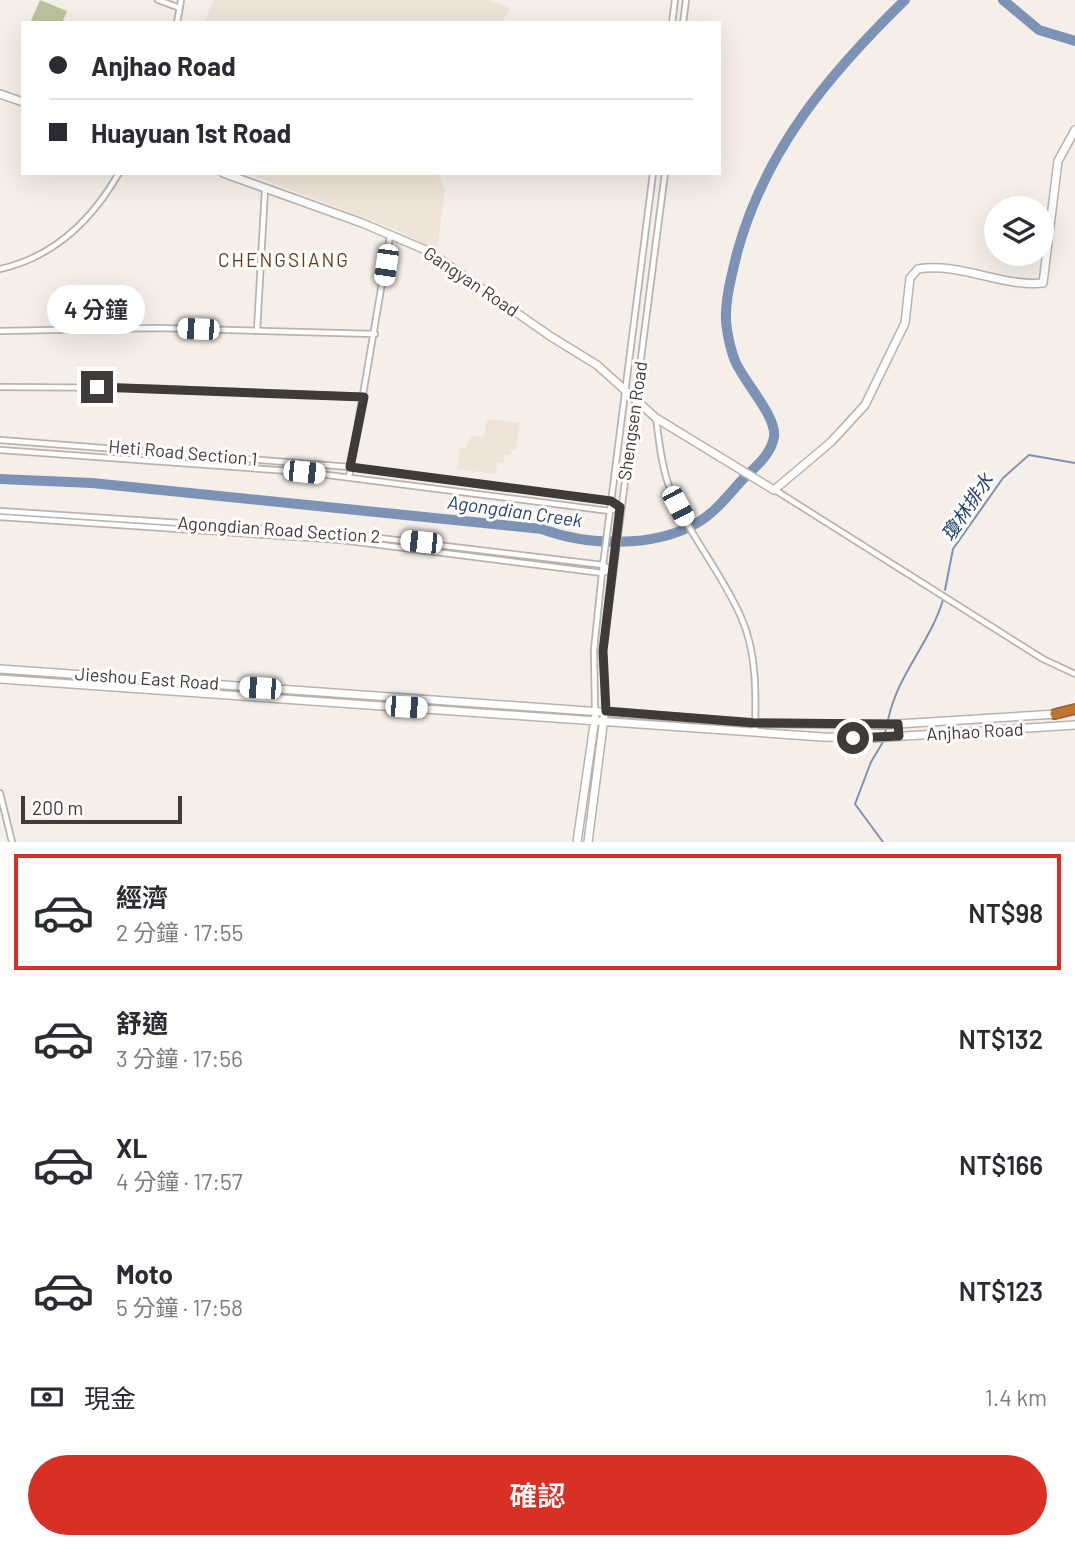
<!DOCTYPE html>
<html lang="zh-TW">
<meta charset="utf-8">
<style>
body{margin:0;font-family:Barlow,"Noto Sans TC",sans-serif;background:#f2f2f3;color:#2b2b33;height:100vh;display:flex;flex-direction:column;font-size:26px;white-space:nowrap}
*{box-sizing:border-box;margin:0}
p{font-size:23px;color:#7c7c81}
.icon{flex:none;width:38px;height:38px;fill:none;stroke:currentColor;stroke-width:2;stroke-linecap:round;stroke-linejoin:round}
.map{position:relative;height:842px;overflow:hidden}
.drawer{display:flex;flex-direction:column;background:#fff;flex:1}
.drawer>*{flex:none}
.banner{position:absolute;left:21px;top:21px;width:700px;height:154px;border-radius:0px;box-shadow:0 7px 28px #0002;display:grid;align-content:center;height:154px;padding:0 28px;background:#fff}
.tools{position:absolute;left:984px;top:196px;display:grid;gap:14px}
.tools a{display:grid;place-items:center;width:70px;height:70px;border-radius:50%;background:#fff;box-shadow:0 7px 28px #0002;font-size:35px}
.scale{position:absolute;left:21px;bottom:18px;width:161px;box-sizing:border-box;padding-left:7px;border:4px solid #3e3b38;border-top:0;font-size:19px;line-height:24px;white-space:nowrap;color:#3e3b38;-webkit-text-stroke:5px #fffefc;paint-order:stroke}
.end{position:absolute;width:32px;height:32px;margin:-16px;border:9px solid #3e3b38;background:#fff;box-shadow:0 0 0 4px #fff}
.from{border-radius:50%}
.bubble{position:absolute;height:49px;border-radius:24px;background:#fff;box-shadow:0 7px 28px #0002;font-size:23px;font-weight:600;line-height:49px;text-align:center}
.car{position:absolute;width:21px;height:42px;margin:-21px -10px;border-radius:9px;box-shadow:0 0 5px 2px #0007;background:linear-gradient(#fff 24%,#345 0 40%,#fff 0 76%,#345 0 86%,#fff 0)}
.banner b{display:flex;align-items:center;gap:24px;height:66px;font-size:26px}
.banner b+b{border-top:2px solid #e1e1e2}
.banner i{width:18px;height:18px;background:#2b2b33}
ul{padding:12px 0 0;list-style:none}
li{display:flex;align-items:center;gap:21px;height:116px;margin:0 14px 10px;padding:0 14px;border:4px solid transparent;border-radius:0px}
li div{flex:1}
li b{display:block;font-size:26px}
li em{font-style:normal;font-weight:600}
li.active{border-color:#d93025}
li>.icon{width:63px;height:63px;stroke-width:1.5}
.pay{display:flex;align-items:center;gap:18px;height:77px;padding:0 28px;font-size:26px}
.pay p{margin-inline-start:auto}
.action{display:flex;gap:14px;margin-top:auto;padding:14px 28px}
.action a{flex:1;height:80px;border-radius:42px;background:#d93025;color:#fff;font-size:28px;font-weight:600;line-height:80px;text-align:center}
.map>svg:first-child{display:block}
</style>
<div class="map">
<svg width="1075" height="842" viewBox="0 0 1075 842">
<rect width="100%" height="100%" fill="#f6efe9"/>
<!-- built -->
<path fill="#efe4d7" d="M214,0h274l22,8 -8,15h-298z
M246,173h192l7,18 -8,59 -43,-21z
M487,419l33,4 -4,27h-5v5h-6l-1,8 -7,-1 -1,12 -39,-5 3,-21h5l6,-12 13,1z"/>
<!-- green -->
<path fill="#bdc49c" d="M40,0l27,11 -5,12h-32z"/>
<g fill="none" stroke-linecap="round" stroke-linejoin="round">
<!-- stream -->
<path stroke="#7d93b6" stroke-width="2" d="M945,590l8,-41 50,-71 26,-23 46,8
M888,720c10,-47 41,-75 55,-120
M885,732l1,-2
M883,842l-28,-38 16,-42 12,-20"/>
<!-- river -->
<path stroke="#7d93b6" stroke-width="10" d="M1003,0l36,30 36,11
M0,479l92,4 450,46c45,17 112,19 155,-6 19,-11 31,-28 46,-44 12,-12 28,-24 31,-42 3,-20 -29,-54 -38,-74 -5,-11 -9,-29 -10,-42 -1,-22 6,-47 11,-68 28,-103 92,-179 168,-253"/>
<defs>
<path id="street" d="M158,0l22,8
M177,23l4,-23
M672,23l3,-23
M683,23l3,-23
M0,269c54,-12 92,-49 119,-96
M0,331l157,-3 218,6
M257,331l8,-142
M0,387l145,1 219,9
M656,418c3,22 5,46 13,68 18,47 52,85 72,131 16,35 15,78 14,116
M0,440l350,27 261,34 9,6
M0,450l304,22 306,39 9,-4
M349,477l41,-241
M775,490l268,169 32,15
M0,511l346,23 257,31 9,5
M0,517l341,23 261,33 10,-3
M595,711l-1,-61 8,-77 51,-400
M606,711l-3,-60 62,-478
M0,793l12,49"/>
<path id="secondary" d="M0,94l23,8
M223,173l139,50 66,28 122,85 47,29 59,53 118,72 57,-48 34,-37 40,-82 5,-45 8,-9c42,-7 83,18 125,14l15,-122 17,-31
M0,669l755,54 126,2 176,-11
M0,679l823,58 51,1 201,-13
M577,842l18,-124
M588,842l16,-124"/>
<path id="highway" d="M1055,714l20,-5"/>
</defs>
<!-- street casing -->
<use href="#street" stroke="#bab3ad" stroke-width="8"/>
<!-- secondary casing -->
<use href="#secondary" stroke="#bab3ad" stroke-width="10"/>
<!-- highway casing -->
<use href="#highway" stroke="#926135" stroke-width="12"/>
<!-- street -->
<use href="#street" stroke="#fff" stroke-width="4.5"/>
<!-- secondary -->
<use href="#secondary" stroke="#fff" stroke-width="7"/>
<!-- highway -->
<use href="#highway" stroke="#c07533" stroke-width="9"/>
</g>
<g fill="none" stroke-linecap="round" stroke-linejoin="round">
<!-- route -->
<path stroke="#3e3b38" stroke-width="9" d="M97,387l267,10 -14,70 261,34 9,6 -17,144 3,60 149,12 143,1 1,12 -46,2"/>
</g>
<g text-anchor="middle" stroke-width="6" stroke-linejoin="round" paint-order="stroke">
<!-- street labels -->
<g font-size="18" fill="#3e3b38" stroke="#fffefc">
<text transform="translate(471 282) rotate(34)" y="6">Gangyan Road</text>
<text transform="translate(633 421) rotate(-82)" y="6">Shengsen Road</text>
<text transform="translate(183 453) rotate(5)" y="6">Heti Road Section 1</text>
<text transform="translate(279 530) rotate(4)" y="6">Agongdian Road Section 2</text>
<text transform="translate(147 679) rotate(4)" y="6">Jieshou East Road</text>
<text transform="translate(975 732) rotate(-3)" y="6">Anjhao Road</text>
</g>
<!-- neighbourhood labels -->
<g font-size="19" letter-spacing="2" fill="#643912" stroke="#fffefc">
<text x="284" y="267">CHENGSIANG</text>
</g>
<!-- water labels -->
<g font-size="19" font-style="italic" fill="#244371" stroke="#fffefc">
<text transform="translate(967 507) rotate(-56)" y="7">瓊林排水</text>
<text transform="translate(515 511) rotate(8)" y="7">Agongdian Creek</text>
</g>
</g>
</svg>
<div class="tools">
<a><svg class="icon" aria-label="layers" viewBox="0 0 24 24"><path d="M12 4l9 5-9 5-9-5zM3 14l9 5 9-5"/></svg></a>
</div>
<div class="scale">200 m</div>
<i class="end from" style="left:853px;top:738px"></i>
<i class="end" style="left:97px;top:387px"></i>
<div class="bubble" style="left:47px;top:285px;width:98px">4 分鐘</div>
<i class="car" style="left:386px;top:265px;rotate:188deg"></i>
<i class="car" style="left:198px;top:329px;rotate:272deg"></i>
<i class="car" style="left:304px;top:472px;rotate:96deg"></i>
<i class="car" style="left:678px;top:506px;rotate:152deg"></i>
<i class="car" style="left:421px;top:542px;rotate:276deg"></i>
<i class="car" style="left:260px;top:688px;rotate:274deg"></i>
<i class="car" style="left:406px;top:707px;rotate:94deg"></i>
<div class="banner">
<b><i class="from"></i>Anjhao Road</b>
<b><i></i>Huayuan 1st Road</b>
</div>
</div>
<section class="drawer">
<ul>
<li class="active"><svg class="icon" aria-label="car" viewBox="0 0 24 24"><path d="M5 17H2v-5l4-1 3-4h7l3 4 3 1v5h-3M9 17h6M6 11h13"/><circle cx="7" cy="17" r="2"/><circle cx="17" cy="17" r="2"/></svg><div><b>經濟</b><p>2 分鐘 · 17:55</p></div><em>NT$98</em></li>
<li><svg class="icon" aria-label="car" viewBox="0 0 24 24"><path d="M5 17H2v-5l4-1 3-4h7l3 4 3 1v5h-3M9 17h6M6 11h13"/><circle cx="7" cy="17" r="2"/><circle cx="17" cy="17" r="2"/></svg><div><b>舒適</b><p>3 分鐘 · 17:56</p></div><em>NT$132</em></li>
<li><svg class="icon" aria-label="car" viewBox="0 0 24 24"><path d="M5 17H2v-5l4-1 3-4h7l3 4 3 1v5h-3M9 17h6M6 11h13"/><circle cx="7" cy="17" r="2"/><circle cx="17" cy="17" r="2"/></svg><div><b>XL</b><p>4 分鐘 · 17:57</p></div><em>NT$166</em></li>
<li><svg class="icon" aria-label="car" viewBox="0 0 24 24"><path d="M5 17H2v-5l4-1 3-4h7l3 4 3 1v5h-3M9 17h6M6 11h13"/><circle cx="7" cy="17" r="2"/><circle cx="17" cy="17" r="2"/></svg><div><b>Moto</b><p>5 分鐘 · 17:58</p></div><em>NT$123</em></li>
</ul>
<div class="pay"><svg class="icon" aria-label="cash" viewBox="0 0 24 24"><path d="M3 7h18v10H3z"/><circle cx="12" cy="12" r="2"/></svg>現金<p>1.4 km</p></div>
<div class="action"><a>確認</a></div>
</section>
